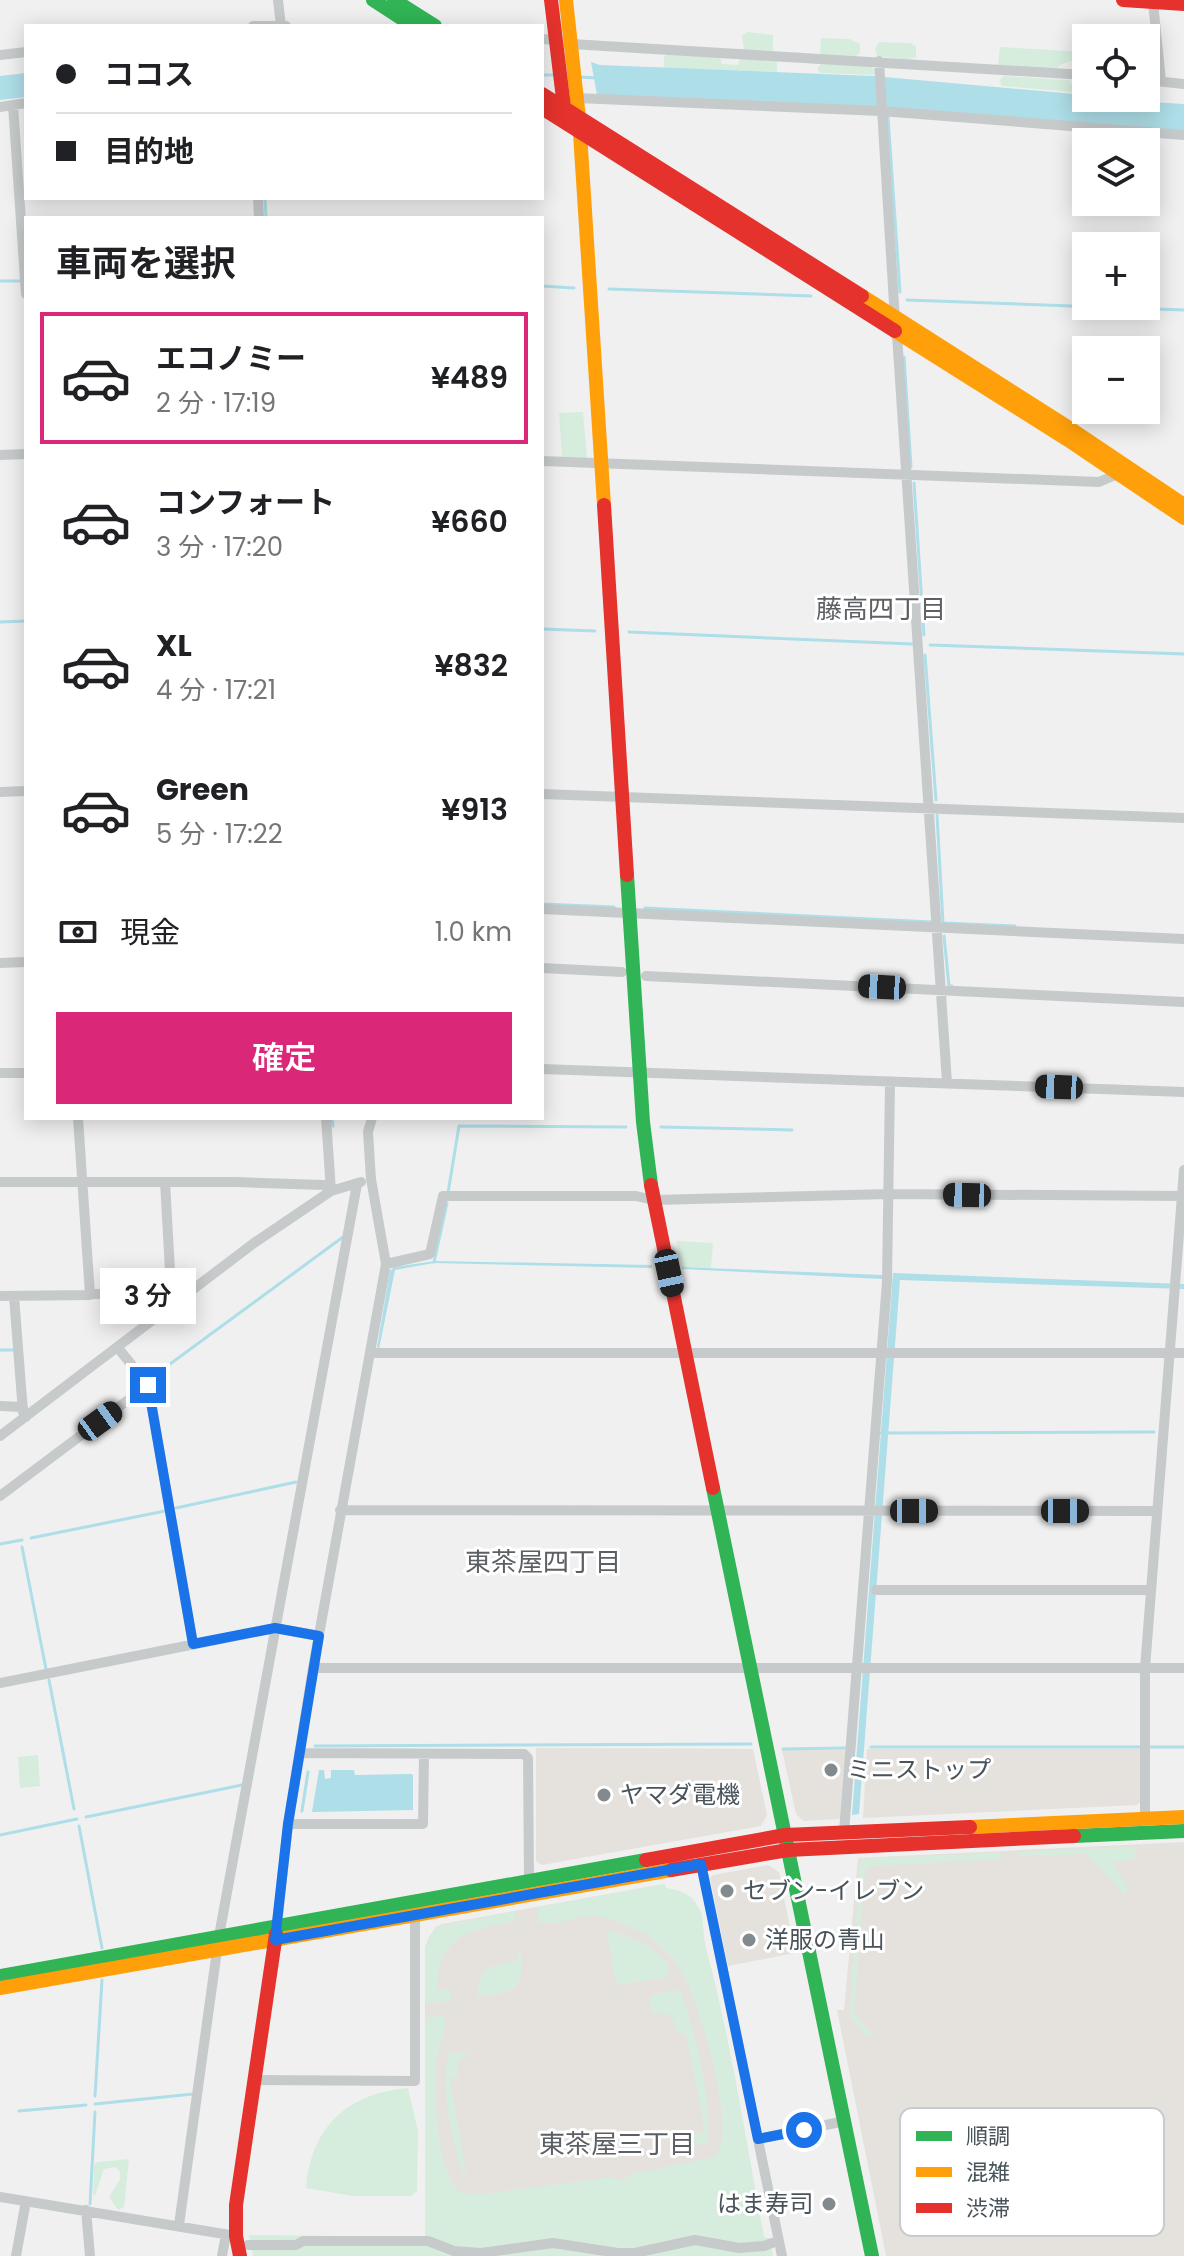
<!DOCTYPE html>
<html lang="ja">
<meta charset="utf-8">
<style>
body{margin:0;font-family:Poppins,"Noto Sans JP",sans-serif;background:#f2f2f2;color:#202124;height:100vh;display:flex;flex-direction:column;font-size:30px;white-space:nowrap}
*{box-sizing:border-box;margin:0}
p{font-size:26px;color:#757577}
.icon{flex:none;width:44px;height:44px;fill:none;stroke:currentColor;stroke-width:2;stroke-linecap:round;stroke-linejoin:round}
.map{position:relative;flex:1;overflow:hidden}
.drawer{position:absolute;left:24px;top:216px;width:520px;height:904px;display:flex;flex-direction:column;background:#fff;border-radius:0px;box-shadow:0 4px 20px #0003}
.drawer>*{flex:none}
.hud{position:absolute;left:24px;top:24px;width:520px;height:176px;border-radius:0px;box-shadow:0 4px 20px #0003;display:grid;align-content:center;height:176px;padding:0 32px;background:#fff}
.buttons{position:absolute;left:1072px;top:24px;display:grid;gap:16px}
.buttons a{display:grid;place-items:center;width:88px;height:88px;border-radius:0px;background:#fff;box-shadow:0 4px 20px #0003;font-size:40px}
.end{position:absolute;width:36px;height:36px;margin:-18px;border:10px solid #1a73e8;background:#fff;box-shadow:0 0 0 4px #fff}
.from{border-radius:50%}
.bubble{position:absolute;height:56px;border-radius:0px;background:#fff;box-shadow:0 4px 20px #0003;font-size:26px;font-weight:600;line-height:56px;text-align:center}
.car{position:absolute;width:24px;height:48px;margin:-24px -12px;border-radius:10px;box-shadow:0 0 6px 2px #0007;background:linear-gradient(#222 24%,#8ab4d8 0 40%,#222 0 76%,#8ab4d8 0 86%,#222 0)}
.hud b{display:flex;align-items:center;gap:28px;height:76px;font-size:30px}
.hud b+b{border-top:2px solid #e0e0e0}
.hud i{width:20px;height:20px;background:#202124}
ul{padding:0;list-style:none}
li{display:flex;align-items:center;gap:24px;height:132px;margin:0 16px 12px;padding:0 16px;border:4px solid transparent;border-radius:0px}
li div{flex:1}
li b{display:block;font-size:30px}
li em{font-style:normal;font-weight:600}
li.selected{border-color:#db2777}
li>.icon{width:72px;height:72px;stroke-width:1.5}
h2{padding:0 32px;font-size:36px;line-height:96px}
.pay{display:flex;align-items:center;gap:20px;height:88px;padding:0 32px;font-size:30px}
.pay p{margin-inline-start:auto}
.cta{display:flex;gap:16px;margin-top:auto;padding:16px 32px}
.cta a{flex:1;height:92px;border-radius:0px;background:#db2777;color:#fff;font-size:32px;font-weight:600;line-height:92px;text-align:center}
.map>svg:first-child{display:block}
</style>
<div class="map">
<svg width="1184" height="2256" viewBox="0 0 1184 2256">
<rect width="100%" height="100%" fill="#f0f0f0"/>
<!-- commercial -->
<path fill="#e5e2dd" d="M536,1748l217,1 14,66 -6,11 -219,39 -6,-4z
M867,1749h274v52l-4,4 -274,13z
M782,1750h65l-5,65 -3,4 -35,2 -8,-7z
M1184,1842v414h-298l-49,-246h7l14,-152z
M768,1865l11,7 16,81 -67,13 -18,-88 3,-3z
M664,1884l2,4 26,10 10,16 1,23 14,54v11l14,59 33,177 -339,-1v-290l4,-10 7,-10 6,-3z"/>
<!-- green -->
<path fill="#d6edde" d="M747,32l26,3v15l-4,3 -25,-2 -2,-15z
M821,38l28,1 11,5v9l-4,3h-31l-5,-3z
M879,42l32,1 5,3v11l-9,3 -30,-4 -2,-7z
M1000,47l86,5v8c-12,0 -24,1 -32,11l-56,-5z
M668,53l52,4 2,7 16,1 2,-7 37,3v11l-113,-4v-11z
M822,63l48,1 5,8 -1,3 -53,-2 -3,-2v-4z
M1004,76l65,4 5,8 -2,4 -70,-6 -3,-5z
M583,412l4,46 -25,-1 -3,-44z
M676,1241l37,2 -2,25 -29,-1z
M38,1755l2,31 -20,2 -2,-31z
M1134,1847l2,11 -22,5v3l14,21 -4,8 -37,-41 -69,2 1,-4z
M1001,1853v6l-129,7 -7,5 -11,142 19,22 -5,2 -17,-19 -1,-7 10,-152z
M664,1884l2,4c12,2 25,5 31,17 9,14 5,32 10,48 25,92 39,189 57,284l6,2 3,17h-520l-4,-21 176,2v-220l18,-1 2,3c1,14 -7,29 -9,43 -3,27 1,119 26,132l32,-1 118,-16c7,4 12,4 17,-2l85,-18c26,-22 -15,-154 -31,-183 -10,-17 -25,-33 -43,-43 -10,-4 -37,-16 -46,-15 -18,1 -38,9 -55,6l-2,-15z
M515,1911v10c-44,8 -77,14 -78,68h14v12l-26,2v-56l11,-20z
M607,1930c19,5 63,21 62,44l-5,4 -48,7z
M517,1951l4,2c3,41 -8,38 -44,44 2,-32 11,-30 40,-36z
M677,1990l4,3c13,34 32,112 26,148l-11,5 -2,-11 9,-2v-14l-17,-85 -9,-1 -2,-10 -5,-8 -19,-3 -1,-17z
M471,2051l-14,11 1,15 -8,2 16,95 -4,-1c-11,-39 -20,-79 -14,-119z
M408,2088l10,43 -1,60 -6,5h-58l-47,-8c5,-62 42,-95 102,-100z
M129,2159l-5,48 -6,3 -9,-13 11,-18v-7l-4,-5 -12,2 -9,27 -2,-1 1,-30 3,-3z"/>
<!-- water -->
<path fill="#aedee8" d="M591,62l9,3 273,11 213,19v3l98,6v28l-587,-37z
M26,73v24l-26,3v-24z
M435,1261l217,4v3l-218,-5 -39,7 -16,79 -2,-2 13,-76 4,-4z
M682,1267l200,8v4l-200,-10z
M893,1273l291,11v5l-284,-9 -41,534 -7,1z
M319,1770h5l1,9 6,-1v-8h23l1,5 56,-1 2,1v35l-101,2z"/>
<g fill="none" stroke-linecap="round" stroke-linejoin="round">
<!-- stream -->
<path stroke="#aedee8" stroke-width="3" d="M542,75h12
M578,77l20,1
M888,117l12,175
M265,198l1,20
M0,281h20
M542,286l32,2
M609,289l202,7
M907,300l277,10
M904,357l7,110
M914,483l10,152
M0,622l26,-1
M542,629l53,2
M629,632l283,12
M930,645l254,9
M925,655l11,145
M937,815l6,108 72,3
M542,904l72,3
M645,908l287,14
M944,936l5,50h3
M332,1118l1,8
M661,1127l131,3
M448,1193l11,-67 167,1
M434,1262l13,-59
M0,1350h15
M151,1378l192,-141
M881,1433l273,-1
M176,1508l120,-26
M31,1538l134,-27
M0,1544l22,-4
M22,1547l24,122
M49,1680l25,129
M315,1746l436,-2
M871,1747h269
M1151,1747h33
M783,1749l63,-1
M302,1811l6,-39
M86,1817l156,-32
M79,1826l23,122
M0,1835l77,-16
M95,2096l7,-116
M95,2104l98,-10
M19,2111l67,-6
M90,2204l5,-92"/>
<!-- street -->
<path stroke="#c7cacb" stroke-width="10" d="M278,0l3,26
M1153,2l8,79
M253,26h33
M542,39l14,1
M571,44l515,31
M0,55l26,-3
M879,61l16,259
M1146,80l38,4
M577,98l304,13 303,24
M13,105l13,189
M0,107l26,-4
M258,198l1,20
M897,335l50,748
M0,455l26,-1
M542,461l557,21 19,-8
M0,792l26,-1
M542,794l642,24
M542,909l642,30
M0,963l26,-1
M542,968l80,4
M646,976l538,26
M542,1069l642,23
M0,1073h26
M326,1118l5,73
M0,1182h235l89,3 7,6
M165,1182l7,124
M386,1264l44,-10 13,-58h193l17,4 235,-6 296,2
M90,1294h82
M0,1296l90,-1 -12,-177
M14,1296l9,116 3,5
M118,1348l30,37 45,259
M370,1353h814
M0,1406l23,1
M0,1436l254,-193 77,-52 30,-9
M0,1496l148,-111
M340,1510l815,1
M876,1590h274
M313,1668h871
M0,1683l275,-55 44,8
M299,1753l225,1 4,4 1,124
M1145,1819v-151l39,-498
M288,1824h135l1,-70
M844,1832l43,-550 3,-199
M701,1864l81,392
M277,1925l11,-101 25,-156 73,-404 -15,-85 -3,-47 4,-14
M254,2080l161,1v-167
M758,2139l87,-18
M0,2197l236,39
M86,2210l4,46
M179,2225l40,-289 138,-752
M248,2245h48l7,-4h125l26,10 27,2 72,-10 65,10h17l60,-13 44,8 25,-2 8,-3
M16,2256l10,-55
M222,2256l4,-21"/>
<!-- fast -->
<path stroke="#30b455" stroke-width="14" d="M373,0l40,26
M394,0l41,26
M627,875l16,247 8,63
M713,1488l159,768
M1074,1836l110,-5
M0,1976l646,-116"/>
<!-- slow -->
<path stroke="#ff9f0a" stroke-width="14" d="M566,0l13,118 25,387
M862,296l212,135 110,74
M895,331l173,109 116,78
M970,1827l214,-10
M0,1988l671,-118"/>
<!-- jam -->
<path stroke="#e5322d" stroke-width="14" d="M551,0l14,115
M1123,0l61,4
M542,94l320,202
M542,108l353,223
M604,505l23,370
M651,1185l62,303
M646,1860l139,-25 185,-8
M671,1870l117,-20 286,-14
M240,2256l-4,-20v-31l40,-271"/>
</g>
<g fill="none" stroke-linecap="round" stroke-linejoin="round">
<!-- route -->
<path stroke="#1a73e8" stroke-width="10" d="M148,1385l45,259 82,-16 44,8 -31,188 -13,116 426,-76 57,275 46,-9"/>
</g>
<!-- markers -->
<g fill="#838a8e" stroke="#fff" stroke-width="3">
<circle cx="831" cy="1770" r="8"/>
<circle cx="604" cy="1795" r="8"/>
<circle cx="727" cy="1891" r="8"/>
<circle cx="749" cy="1940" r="8"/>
<circle cx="829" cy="2204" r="8"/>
</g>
<g text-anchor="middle" stroke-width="6" stroke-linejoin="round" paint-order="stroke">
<!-- poi labels -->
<g font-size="24" fill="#48535a" stroke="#fff" text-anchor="start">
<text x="847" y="1778">ミニストップ</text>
<text x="620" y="1803">ヤマダ電機</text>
<text x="743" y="1899">セブン-イレブン</text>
<text x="765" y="1948">洋服の青山</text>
<text x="813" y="2212" text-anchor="end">はま寿司</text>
</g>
<!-- neighbourhood labels -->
<g font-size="26" fill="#5c5f63" stroke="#fff">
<text x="881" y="618">藤高四丁目</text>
<text x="543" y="1571">東茶屋四丁目</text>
<text x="617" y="2153">東茶屋三丁目</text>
</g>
</g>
<!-- legend -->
<rect x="900" y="2108" width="264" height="128" rx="12" fill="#fff" stroke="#c8cbce" stroke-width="2"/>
<rect x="916" y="2131" width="36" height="10" fill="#30b455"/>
<rect x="916" y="2167" width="36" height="10" fill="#ff9f0a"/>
<rect x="916" y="2203" width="36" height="10" fill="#e5322d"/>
<g font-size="22" fill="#48535a">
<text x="966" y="2144">順調</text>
<text x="966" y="2180">混雑</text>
<text x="966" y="2216">渋滞</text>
</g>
</svg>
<div class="buttons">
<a><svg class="icon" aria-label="locate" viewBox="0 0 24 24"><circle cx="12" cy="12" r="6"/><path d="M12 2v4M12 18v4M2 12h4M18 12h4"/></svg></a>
<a><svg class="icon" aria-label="layers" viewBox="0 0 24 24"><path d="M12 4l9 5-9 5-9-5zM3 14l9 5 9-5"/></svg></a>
<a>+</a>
<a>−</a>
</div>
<i class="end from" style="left:804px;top:2130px"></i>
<i class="end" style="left:148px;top:1385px"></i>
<div class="bubble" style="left:100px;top:1268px;width:96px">3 分</div>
<i class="car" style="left:882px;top:987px;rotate:273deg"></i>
<i class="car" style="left:1059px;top:1087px;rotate:272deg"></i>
<i class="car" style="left:967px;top:1195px;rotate:271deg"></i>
<i class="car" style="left:669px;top:1273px;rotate:168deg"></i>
<i class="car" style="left:100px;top:1421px;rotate:54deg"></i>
<i class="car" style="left:914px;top:1511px;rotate:90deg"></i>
<i class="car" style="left:1065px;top:1511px;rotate:90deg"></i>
<div class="hud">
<b><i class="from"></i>ココス</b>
<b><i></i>目的地</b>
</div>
<section class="drawer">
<h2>車両を選択</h2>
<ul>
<li class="selected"><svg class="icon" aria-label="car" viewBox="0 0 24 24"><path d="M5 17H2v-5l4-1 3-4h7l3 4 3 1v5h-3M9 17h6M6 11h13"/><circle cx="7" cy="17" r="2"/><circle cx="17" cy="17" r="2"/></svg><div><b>エコノミー</b><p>2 分 · 17:19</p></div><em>¥489</em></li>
<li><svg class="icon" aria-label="car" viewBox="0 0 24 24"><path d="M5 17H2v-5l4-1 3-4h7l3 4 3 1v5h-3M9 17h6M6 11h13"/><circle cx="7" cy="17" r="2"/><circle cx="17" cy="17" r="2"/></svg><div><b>コンフォート</b><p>3 分 · 17:20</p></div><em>¥660</em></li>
<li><svg class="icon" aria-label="car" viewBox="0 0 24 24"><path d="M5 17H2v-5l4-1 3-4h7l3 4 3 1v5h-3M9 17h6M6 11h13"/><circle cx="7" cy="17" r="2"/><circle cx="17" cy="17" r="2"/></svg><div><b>XL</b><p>4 分 · 17:21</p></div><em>¥832</em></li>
<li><svg class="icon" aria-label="car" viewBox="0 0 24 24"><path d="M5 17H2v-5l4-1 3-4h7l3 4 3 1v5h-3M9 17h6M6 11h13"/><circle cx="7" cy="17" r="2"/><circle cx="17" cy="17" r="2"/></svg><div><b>Green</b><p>5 分 · 17:22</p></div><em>¥913</em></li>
</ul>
<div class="pay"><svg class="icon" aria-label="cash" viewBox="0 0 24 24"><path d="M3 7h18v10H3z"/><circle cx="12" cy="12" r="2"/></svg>現金<p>1.0 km</p></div>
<div class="cta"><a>確定</a></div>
</section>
</div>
